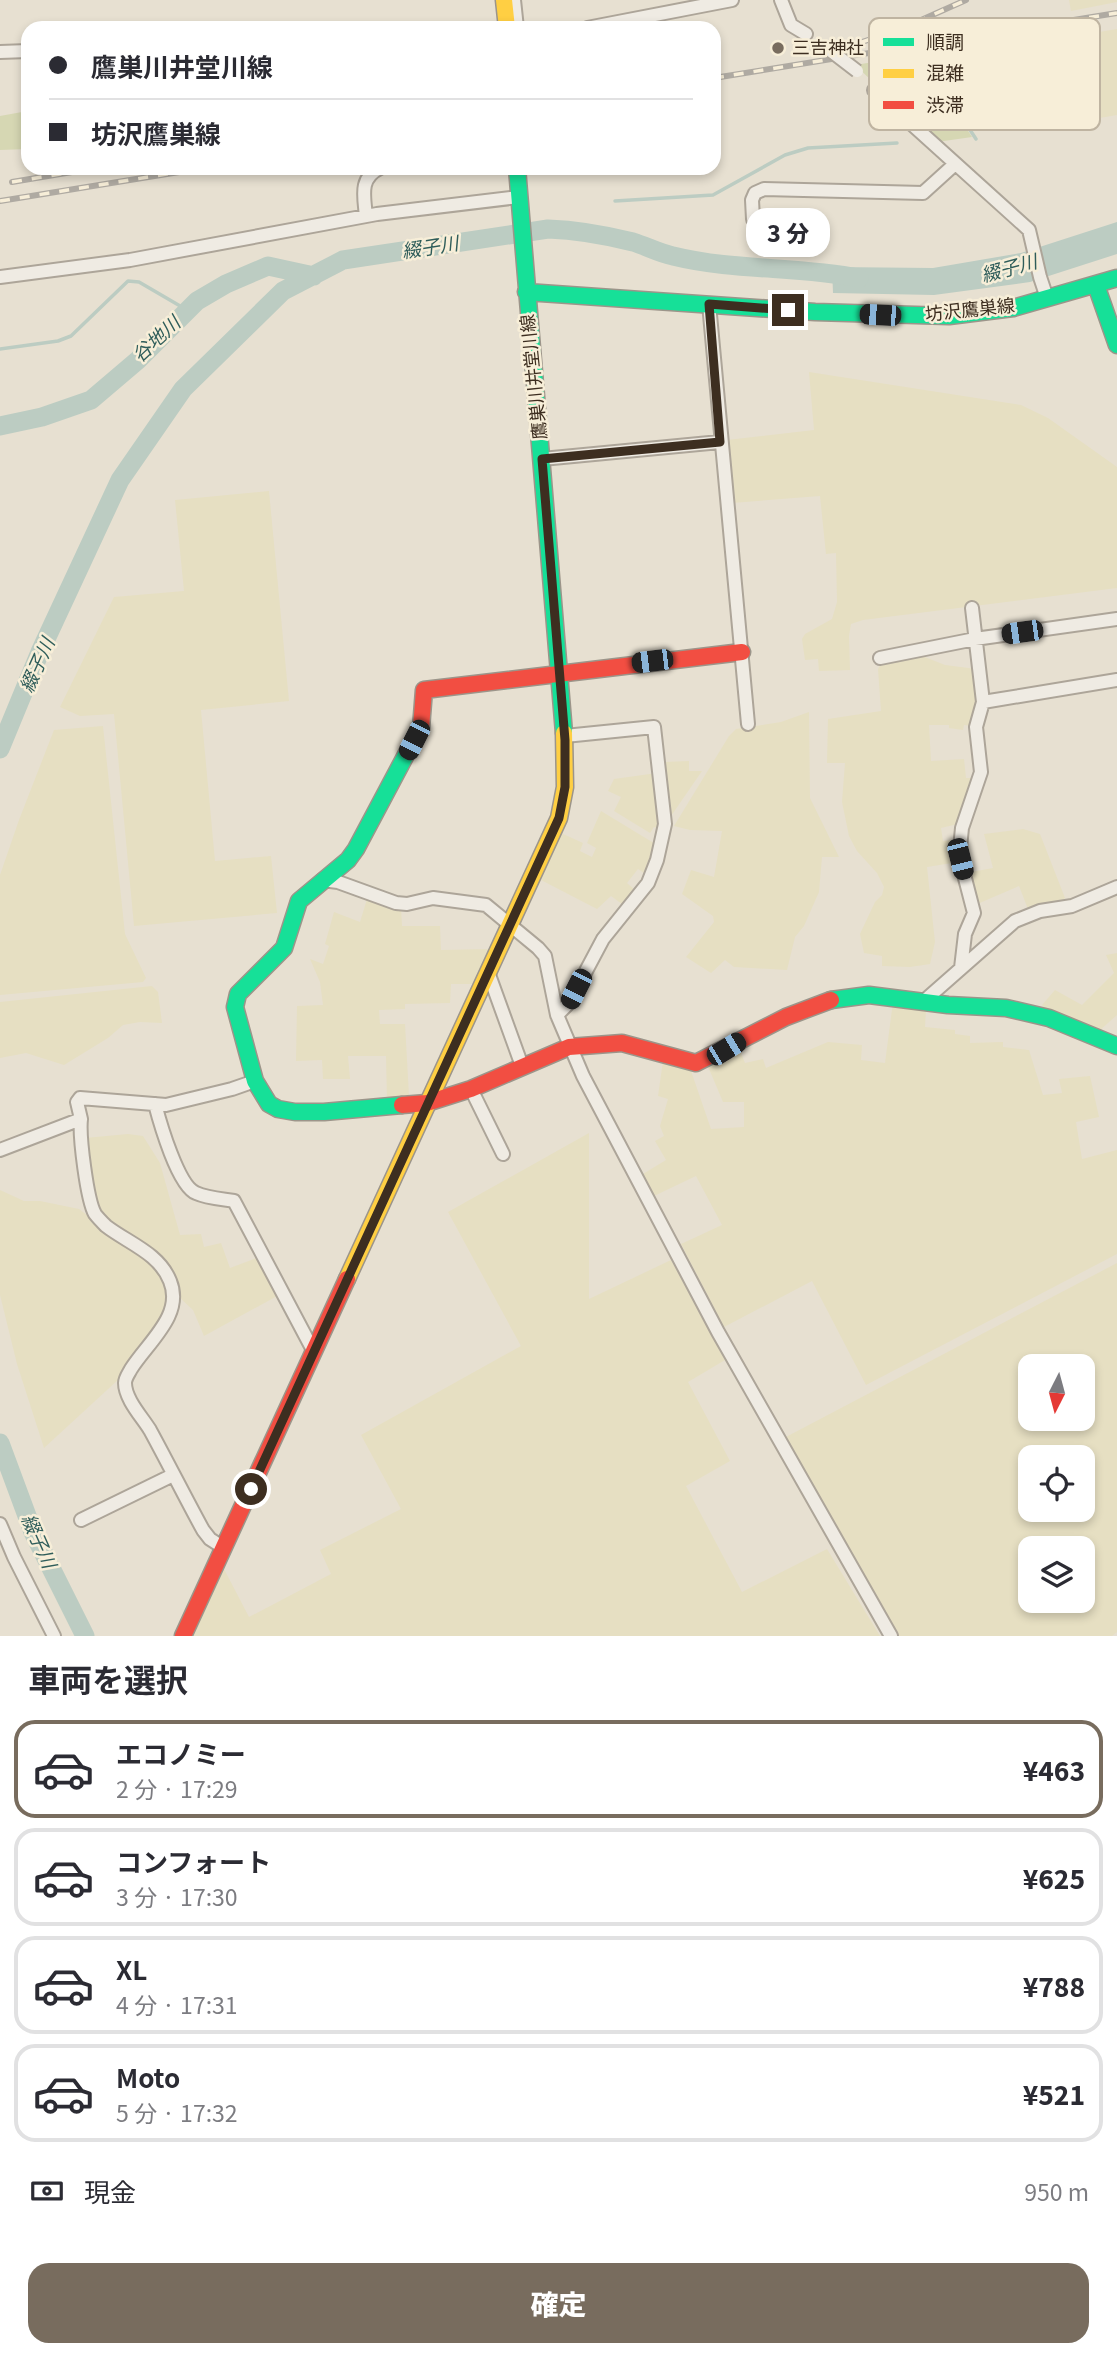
<!DOCTYPE html>
<html lang="ja">
<meta charset="utf-8">
<style>
body{margin:0;font-family:Georgia,"Noto Sans JP",serif;background:#f7f7f7;color:#2b2b33;height:100vh;display:flex;flex-direction:column;font-size:26px;white-space:nowrap}
*{box-sizing:border-box;margin:0}
p{font-size:23px;color:#7c7c81}
.icon{flex:none;width:38px;height:38px;fill:none;stroke:currentColor;stroke-width:2;stroke-linecap:round;stroke-linejoin:round}
.map{position:relative;height:1636px;overflow:hidden}
.drawer{display:flex;flex-direction:column;background:#fff;flex:1}
.drawer>*{flex:none}
.hud{position:absolute;left:21px;top:21px;width:700px;height:154px;border-radius:21px;box-shadow:0 4px 10px #0003;display:grid;align-content:center;height:154px;padding:0 28px;background:#fff}
.needle{width:46px;rotate:186deg}
.fabs{position:absolute;left:1018px;top:1354px;display:grid;gap:14px}
.fabs a{display:grid;place-items:center;width:77px;height:77px;border-radius:14px;background:#fff;box-shadow:0 4px 10px #0003;font-size:35px}
.end{position:absolute;width:32px;height:32px;margin:-16px;border:9px solid #3d2e20;background:#fff;box-shadow:0 0 0 4px #fff}
.from{border-radius:50%}
.bubble{position:absolute;height:49px;border-radius:21px;background:#fff;box-shadow:0 4px 10px #0003;font-size:23px;font-weight:800;line-height:49px;text-align:center}
.car{position:absolute;width:21px;height:42px;margin:-21px -10px;border-radius:9px;box-shadow:0 0 5px 2px #0007;background:linear-gradient(#222 24%,#8ab4d8 0 40%,#222 0 76%,#8ab4d8 0 86%,#222 0)}
.hud b{display:flex;align-items:center;gap:24px;height:66px;font-size:26px}
.hud b+b{border-top:2px solid #e1e1e2}
.hud i{width:18px;height:18px;background:#2b2b33}
ul{padding:0;list-style:none}
li{display:flex;align-items:center;gap:21px;height:98px;margin:0 14px 10px;padding:0 14px;border:4px solid #e1e1e2;border-radius:21px}
li div{flex:1}
li b{display:block;font-size:26px}
li em{font-style:normal;font-weight:800}
li.active{border-color:#786c5e}
li>.icon{width:63px;height:63px;stroke-width:1.5}
h2{padding:0 28px;font-size:32px;line-height:84px}
.pay{display:flex;align-items:center;gap:18px;height:77px;padding:0 28px;font-size:26px}
.pay p{margin-inline-start:auto}
.action{display:flex;gap:14px;margin-top:auto;padding:14px 28px}
.action a{flex:1;height:80px;border-radius:21px;background:#786c5e;color:#fff;font-size:28px;font-weight:800;line-height:80px;text-align:center}
.map>svg:first-child{display:block}
</style>
<div class="map">
<svg width="1117" height="1636" viewBox="0 0 1117 1636">
<rect width="100%" height="100%" fill="#e7e0d1"/>
<!-- farmland -->
<path fill="#e6dfc2" fill-rule="evenodd" d="M1069,0h48v2l-46,9z
M1117,29v86l-64,11 -13,-84z
M809,372l212,33 27,13 69,49v121l-254,32 -12,4 -2,12 1,34 -31,1 -1,-12 -13,1 -3,-21 3,-5 27,-15 5,-17 -1,-49 -10,1 -6,-58 -88,7 -5,-63 87,-10z
M269,491l20,210 -88,9 14,151 56,-5 6,57 -143,13 -20,-212 -34,2 -20,-9 54,-110 70,-6 -9,-91z
M917,654l28,11 31,4 3,31 -6,26 -9,-1 -1,5 -14,-2v-3h-20l2,36 33,-2 2,19h11l-15,45 -21,5 2,13 16,-2 -1,23 -31,5 8,75 -5,22 -20,3 -28,-1v-10l-18,-3 -4,-19 15,-32 7,-7 2,-8 -7,-14 -20,-22 -8,-15 -7,-34 3,-39h-18l1,-44 53,-8 -3,-42 5,-9z
M809,712l1,86 29,59h-17l-3,35 -15,34 -9,11 -8,33 -53,-3 -9,-7 -14,13 -25,-16 28,-35 -1,-6 -31,-22 9,-24 23,7 8,-46 -32,-1 -16,-4 55,-90 7,-7 45,-7z
M103,726l22,208 21,44 -3,4 -143,13v-120l19,-55 35,-90z
M689,761v10h13l-33,48 -5,-57z
M657,773l5,57 -8,-3 -4,6 -36,-22 7,-14 -13,-6 6,-12z
M601,811l56,34 -10,30 -9,-6 -11,14 9,8 -10,16 -15,-11 -14,13 -56,-29 20,-47 22,10 -3,8 12,6 4,-9 -9,-5z
M1023,829l17,5 25,64 -4,5 -33,6 -9,-23 -44,19 -9,-32 27,-5 -9,-34z
M368,896l33,12 1,18h38l1,24 48,-1 -15,35h-23l-1,19 -45,1v5l-26,1 1,14h25l4,72 -22,5 -1,-45h-38l2,23h-27l-1,-19 -26,1 1,-55 26,-1 -3,-23 -10,-23 13,5 6,-18 -4,-2 9,-32 26,10z
M1117,953v62l-18,16 -53,-20 -4,-6 13,-15 27,15 32,-32 -8,-18z
M152,986l6,6 4,31 -22,-1 -17,3 -15,13 -44,27 -38,-12 -26,5v-56z
M893,1002l33,7 -1,18 30,3v4l15,2v7l33,-1v5l26,3 14,45 19,-2 -3,-14 31,-3 9,41 -23,5 6,37 35,-9v104l-251,131 -54,-104 -88,46 -43,-83 41,-19 -26,-49 -42,20 -11,-22 23,-14 -11,-19 9,-5 -4,-10 8,-27 -10,-3 5,-35 27,7 21,61 33,-2v-25h-21l-16,-38 32,-16 6,15 18,-4 3,9 62,-26 34,3 -1,15 24,3z
M589,1133v166l82,-39 54,100 -37,22 42,79 -44,25 56,106 85,-43 53,87h-689l33,-67 25,48 82,-43 -11,-24 81,-41 -40,-74 160,-89 -73,-134z
M128,1134l15,2 17,27 20,72 21,-1 3,13 17,-4 9,25 29,-11 20,38 -75,41 -11,-26 -14,-13 -2,-13 -12,-23 -62,-44 -6,-10 -12,-69z
M0,1190l24,11h16l39,8 82,61 9,29 -5,19 -46,61 -75,69 -27,-84 -17,-69z
M1117,1263v369l-5,4h-214l-114,-198zM1031,1367h52v52h-52zM1031,1458h52v52h-52zM1031,1549h52v52h-52z"/>
<!-- green -->
<path fill="#d6d7b3" d="M930,53l14,41 28,43 -35,5 -82,-77z
M22,112l4,17h2v20l-28,1v-34z"/>
<!-- water -->
<path fill="#bcccc2" d="M1117,222v32l-87,28 -96,13 -101,-2 -1,-26 101,1 88,-15z"/>
<g fill="none" stroke-linecap="round" stroke-linejoin="round">
<!-- stream -->
<path stroke="#bcccc2" stroke-width="3.5" d="M934,61l11,31 31,47
M615,201l98,-6 72,-40 23,-7 89,-5
M0,349l58,-8 13,-5 57,-55 11,1 48,28"/>
<!-- river -->
<path stroke="#bcccc2" stroke-width="19" d="M0,426l42,-9 49,-17 47,-40 59,-59 29,-17 42,-18 46,10
M0,749l40,-97 80,-172 63,-91 100,-98 60,-31 205,-31c29,1 57,6 85,13 13,4 26,11 40,14 61,15 125,10 186,22
M0,1443l33,89 52,104"/>
<defs>
<path id="street" d="M514,0l3,28
M781,0l10,25 15,9
M587,28l145,-28
M0,52l28,-1
M874,90l155,140 11,47 7,21
M366,216c-2,-20 -7,-38 14,-48
M753,219l-1,-19 3,-7 9,-4 159,4 32,-29
M0,277l130,-17 247,-46 142,-17
M709,304l39,420
M542,459l178,-17
M972,608l11,94 134,-22
M880,658l95,-19 142,-20
M322,880l16,2 58,21 11,1 26,-6 53,7 52,43 7,8 12,59 26,61 135,256 173,304
M961,968l4,-34 9,-21 -14,-54v-11l2,-20 19,-56 -5,-45 7,-25
M488,972l34,94
M924,1001l91,-80 25,-10 32,-5 45,-19
M557,1015l12,-12 34,-64 45,-56 9,-23 8,-36 -11,-97 -89,9
M471,1089l32,65
M155,1104c5,19 23,82 41,89 11,5 26,6 38,8l80,151
M81,1119c-2,17 6,81 14,95 3,4 8,9 11,12 22,17 53,27 64,55 14,34 -22,61 -39,88 -2,4 -6,9 -6,14 0,16 17,34 25,47 18,33 35,67 53,100l7,9 14,9
M0,1150l81,-31 -4,-17 3,-4 86,7 66,-16 23,-8
M81,1520l92,-45
M0,1524l14,33 40,79"/>
<path id="fast" d="M517,168l47,565
M1096,285l21,60
M526,292l289,20 134,4 64,-8 104,-30
M831,1000l38,-5 79,10 58,3 43,10 68,28
M402,1105l-78,7h-29l-17,-3 -9,-5 -14,-23 -20,-74 3,-13 46,-46 15,-47 49,-41 8,-11 60,-113"/>
<path id="slow" d="M504,0l3,28
M347,1279l212,-461 6,-31 -1,-54"/>
<path id="jam" d="M416,736l5,-8 3,-38 318,-38
M402,1105l25,-2 44,-14 98,-42 53,-4 74,20 90,-46 45,-17
M183,1636l164,-357"/>
</defs>
<!-- street casing -->
<use href="#street" stroke="#ada599" stroke-width="16"/>
<!-- fast casing -->
<use href="#fast" stroke="#9c958a" stroke-width="19"/>
<!-- slow casing -->
<use href="#slow" stroke="#9c958a" stroke-width="19"/>
<!-- jam casing -->
<use href="#jam" stroke="#9c958a" stroke-width="19"/>
<!-- street -->
<use href="#street" stroke="#efebe3" stroke-width="12"/>
<!-- fast -->
<use href="#fast" stroke="#16e098" stroke-width="16"/>
<!-- slow -->
<use href="#slow" stroke="#ffcf43" stroke-width="16"/>
<!-- jam -->
<use href="#jam" stroke="#f24e42" stroke-width="16"/>
<defs>
<path id="rail" d="M841,49l60,-20 65,-29
M714,78l403,-65
M12,182l84,-14
M0,201l204,-33"/>
</defs>
<!-- rail casing -->
<use href="#rail" stroke="#afaaa2" stroke-width="6"/>
<!-- rail -->
<use href="#rail" stroke="#f7eed8" stroke-width="3.5" stroke-dasharray="10" stroke-linecap="butt"/>
<defs>
<path id="street-bridge" d="M827,48l30,23"/>
</defs>
<!-- street-bridge casing -->
<use href="#street-bridge" stroke="#ada599" stroke-width="16" stroke-linecap="butt"/>
<!-- street-bridge -->
<use href="#street-bridge" stroke="#efebe3" stroke-width="12"/>
</g>
<g fill="none" stroke-linecap="round" stroke-linejoin="round">
<!-- route -->
<path stroke="#3d2e20" stroke-width="9" d="M251,1489l308,-671 6,-31v-47l-23,-281 178,-17 -11,-138 79,6"/>
</g>
<!-- markers -->
<circle fill="#786c5e" stroke="#f7eed8" stroke-width="2.5" cx="778" cy="48" r="7"/>
<g text-anchor="middle" stroke-width="5" stroke-linejoin="round" paint-order="stroke">
<!-- poi labels -->
<g font-size="18" fill="#3d2e20" stroke="#f7eed8" text-anchor="start">
<text x="792" y="54">三吉神社</text>
</g>
<!-- street labels -->
<g font-size="18" fill="#3d2e20" stroke="#f7eed8">
<text transform="translate(970 310) rotate(-6)" y="6">坊沢鷹巣線</text>
<text transform="translate(534 377) rotate(-96)" y="6">鷹巣川井堂川線</text>
</g>
<!-- water labels -->
<g font-size="19" font-style="italic" fill="#2f5d5a" stroke="#f7eed8">
<text transform="translate(430 247) rotate(-9)" y="7">綴子川</text>
<text transform="translate(1009 268) rotate(-15)" y="7">綴子川</text>
<text transform="translate(156 339) rotate(-43)" y="7">谷地川</text>
<text transform="translate(37 665) rotate(-66)" y="7">綴子川</text>
<text transform="translate(39 1541) rotate(66)" y="7">綴子川</text>
</g>
</g>
<!-- legend -->
<rect x="869" y="18" width="231" height="112" rx="10" fill="#f7eed8" stroke="#bfb4a1" stroke-width="2"/>
<rect x="883" y="38" width="31" height="8" fill="#16e098"/>
<rect x="883" y="69" width="31" height="9" fill="#ffcf43"/>
<rect x="883" y="101" width="31" height="8" fill="#f24e42"/>
<g font-size="19" fill="#3d2e20">
<text x="926" y="49">順調</text>
<text x="926" y="80">混雑</text>
<text x="926" y="112">渋滞</text>
</g>
</svg>
<div class="fabs">
<a><svg class="needle" viewBox="-14 -14 28 28"><path d="M0-13l5 13h-10z" fill="#e53935"/><path d="M0 13l5-13h-10z" fill="#7c7c81"/></svg></a>
<a><svg class="icon" aria-label="locate" viewBox="0 0 24 24"><circle cx="12" cy="12" r="6"/><path d="M12 2v4M12 18v4M2 12h4M18 12h4"/></svg></a>
<a><svg class="icon" aria-label="layers" viewBox="0 0 24 24"><path d="M12 4l9 5-9 5-9-5zM3 14l9 5 9-5"/></svg></a>
</div>
<i class="end from" style="left:251px;top:1489px"></i>
<i class="end" style="left:788px;top:310px"></i>
<div class="bubble" style="left:746px;top:208px;width:84px">3 分</div>
<i class="car" style="left:880px;top:315px;rotate:273deg"></i>
<i class="car" style="left:1022px;top:632px;rotate:262deg"></i>
<i class="car" style="left:652px;top:661px;rotate:263deg"></i>
<i class="car" style="left:414px;top:740px;rotate:207deg"></i>
<i class="car" style="left:960px;top:859px;rotate:166deg"></i>
<i class="car" style="left:576px;top:989px;rotate:207deg"></i>
<i class="car" style="left:726px;top:1049px;rotate:59deg"></i>
<div class="hud">
<b><i class="from"></i>鷹巣川井堂川線</b>
<b><i></i>坊沢鷹巣線</b>
</div>
</div>
<section class="drawer">
<h2>車両を選択</h2>
<ul>
<li class="active"><svg class="icon" aria-label="car" viewBox="0 0 24 24"><path d="M5 17H2v-5l4-1 3-4h7l3 4 3 1v5h-3M9 17h6M6 11h13"/><circle cx="7" cy="17" r="2"/><circle cx="17" cy="17" r="2"/></svg><div><b>エコノミー</b><p>2 分 · 17:29</p></div><em>¥463</em></li>
<li><svg class="icon" aria-label="car" viewBox="0 0 24 24"><path d="M5 17H2v-5l4-1 3-4h7l3 4 3 1v5h-3M9 17h6M6 11h13"/><circle cx="7" cy="17" r="2"/><circle cx="17" cy="17" r="2"/></svg><div><b>コンフォート</b><p>3 分 · 17:30</p></div><em>¥625</em></li>
<li><svg class="icon" aria-label="car" viewBox="0 0 24 24"><path d="M5 17H2v-5l4-1 3-4h7l3 4 3 1v5h-3M9 17h6M6 11h13"/><circle cx="7" cy="17" r="2"/><circle cx="17" cy="17" r="2"/></svg><div><b>XL</b><p>4 分 · 17:31</p></div><em>¥788</em></li>
<li><svg class="icon" aria-label="car" viewBox="0 0 24 24"><path d="M5 17H2v-5l4-1 3-4h7l3 4 3 1v5h-3M9 17h6M6 11h13"/><circle cx="7" cy="17" r="2"/><circle cx="17" cy="17" r="2"/></svg><div><b>Moto</b><p>5 分 · 17:32</p></div><em>¥521</em></li>
</ul>
<div class="pay"><svg class="icon" aria-label="cash" viewBox="0 0 24 24"><path d="M3 7h18v10H3z"/><circle cx="12" cy="12" r="2"/></svg>現金<p>950 m</p></div>
<div class="action"><a>確定</a></div>
</section>
